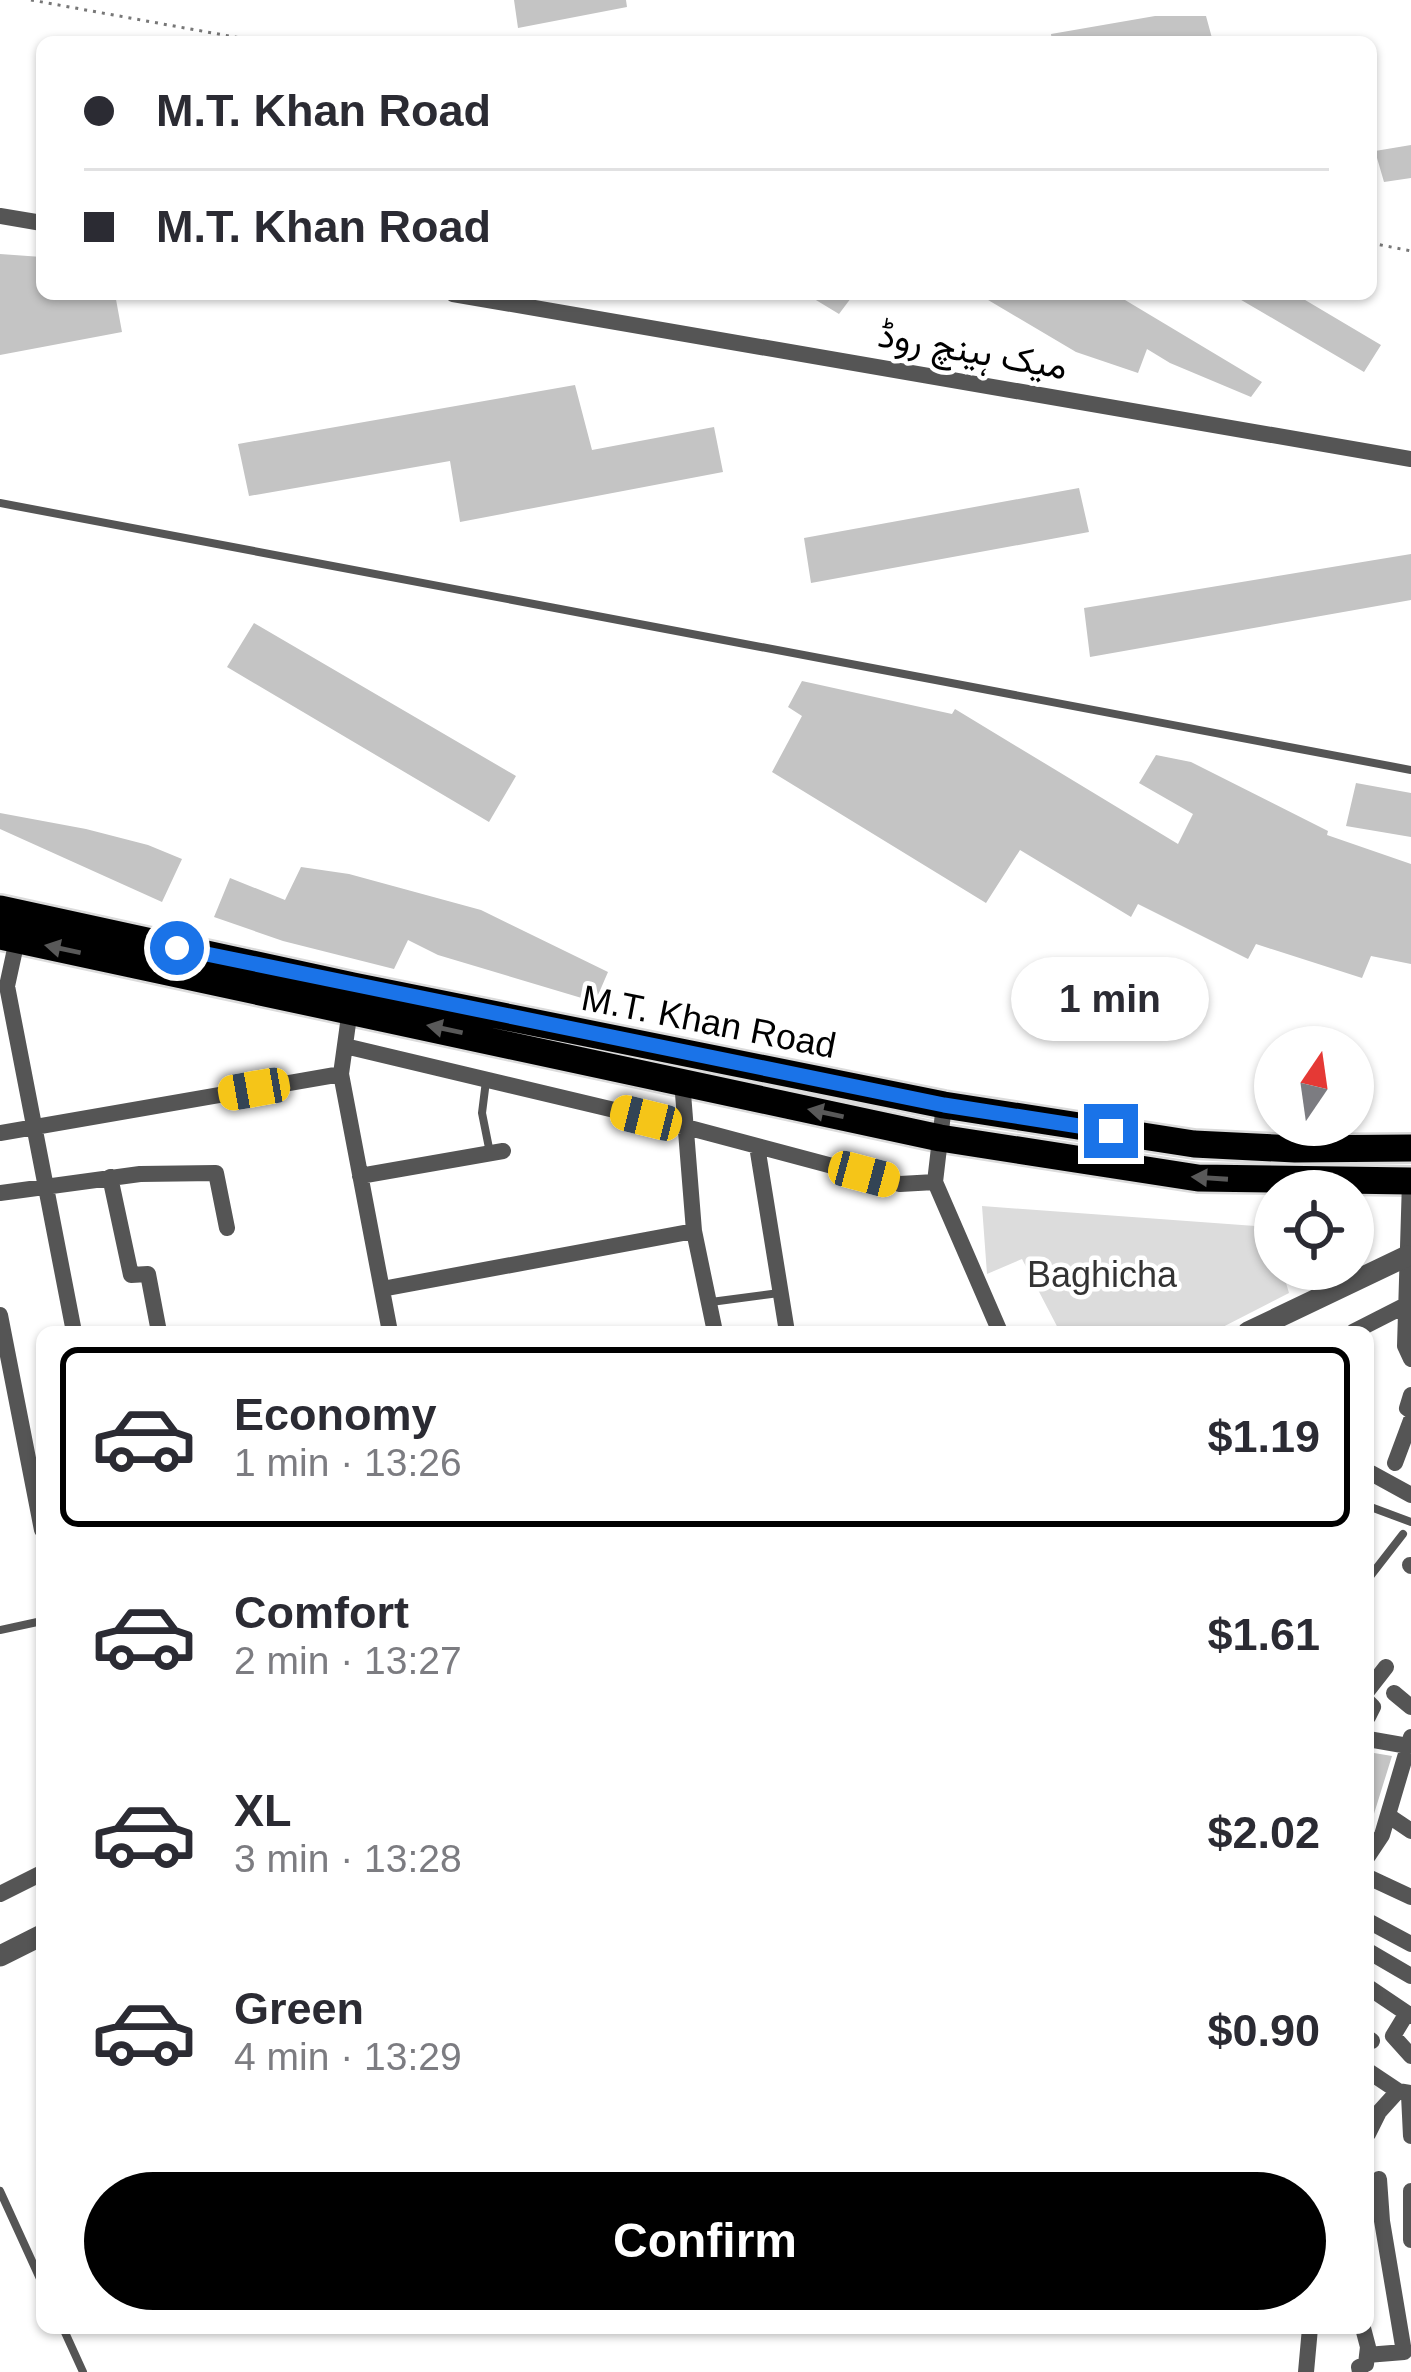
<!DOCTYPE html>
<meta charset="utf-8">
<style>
body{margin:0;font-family:Arial,Vazirmatn,sans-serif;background:#f7f7f7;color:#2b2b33;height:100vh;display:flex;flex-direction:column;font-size:45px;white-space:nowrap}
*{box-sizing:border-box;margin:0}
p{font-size:39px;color:#7c7c81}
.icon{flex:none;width:66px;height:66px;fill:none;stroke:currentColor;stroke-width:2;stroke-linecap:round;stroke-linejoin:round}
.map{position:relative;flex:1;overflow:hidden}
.details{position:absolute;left:36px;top:1326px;width:1338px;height:1008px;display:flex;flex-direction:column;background:#fff;border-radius:18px;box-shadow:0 3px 9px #0004}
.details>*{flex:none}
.top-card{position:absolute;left:36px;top:36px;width:1341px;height:264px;border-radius:18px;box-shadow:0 3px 9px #0004;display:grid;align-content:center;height:264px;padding:0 48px;background:#fff}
.needle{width:78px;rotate:13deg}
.controls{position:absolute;left:1254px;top:1026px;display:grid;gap:24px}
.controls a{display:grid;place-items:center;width:120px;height:120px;border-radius:50%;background:#fff;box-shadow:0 3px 9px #0004;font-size:60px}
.end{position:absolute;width:54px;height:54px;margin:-27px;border:15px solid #1a73e8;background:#fff;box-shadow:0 0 0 6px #fff}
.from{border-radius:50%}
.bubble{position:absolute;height:84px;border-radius:42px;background:#fff;box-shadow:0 3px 9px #0004;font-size:39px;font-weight:700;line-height:84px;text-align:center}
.car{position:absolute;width:36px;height:72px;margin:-36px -18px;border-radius:15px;box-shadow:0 0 9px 3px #0007;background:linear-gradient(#f5c518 24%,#345 0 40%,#f5c518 0 76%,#345 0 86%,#f5c518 0)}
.top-card b{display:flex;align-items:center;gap:42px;height:114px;font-size:45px}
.top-card b+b{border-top:3px solid #e1e1e2}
.top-card i{width:30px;height:30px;background:#2b2b33}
ul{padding:21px 0 0;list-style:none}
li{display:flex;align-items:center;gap:36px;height:180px;margin:0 24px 18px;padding:0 24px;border:6px solid transparent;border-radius:18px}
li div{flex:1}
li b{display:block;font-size:45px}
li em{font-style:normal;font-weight:700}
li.on{border-color:#000}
li>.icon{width:108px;height:108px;stroke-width:1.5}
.action{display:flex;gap:24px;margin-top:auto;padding:24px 48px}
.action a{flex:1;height:138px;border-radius:72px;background:#000;color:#fff;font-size:48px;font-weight:700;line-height:138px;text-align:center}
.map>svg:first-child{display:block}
</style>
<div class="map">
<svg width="1411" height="2372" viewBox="0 0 1411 2372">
<rect width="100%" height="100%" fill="#fff"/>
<!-- green -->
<path fill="#dcdcdc" d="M982,1206l287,21 6,20v22h7l7,24 -76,39h-153l-38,-73 -35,15z"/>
<!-- building -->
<path fill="#c4c4c4" d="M514,0h112l1,7 -109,21z
M1155,16h51l6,22 -22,4h-138l-1,-8z
M1411,145v33l-27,4 -9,-31z
M0,254l42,3v37h73l7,38 -122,23z
M806,294h48l-15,20z
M978,294h137l147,88 -11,15 -81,-34 -23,-14 -9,24 -62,-21z
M1231,294h64l86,51 -17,27z
M575,385l17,65 122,-23 9,45 -263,50 -10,-61 -201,35 -11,-52z
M1079,488l10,44 -278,51 -7,-45z
M1411,554v46l-321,57 -6,-49z
M254,623l262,153 -27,46 -262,-155z
M802,681l150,33 3,-5 223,135 15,-30 -54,-31 17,-28 35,7 137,69 -1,4 84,29v100l-40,-8 -9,22 -106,-34 -8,15 -110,-55 -7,13 -111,-67 -34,53 -214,-131 30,-56 -14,-9z
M1356,783l55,10v44l-65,-11z
M0,813l86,16 62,16 34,14 -20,43 -162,-73z
M301,867l48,7 132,36 127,62 -13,30 -157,-47 -30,-15 -14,29 -111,-28 -69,-24 16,-39 55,22z
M1368,1752l24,4 -24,77z"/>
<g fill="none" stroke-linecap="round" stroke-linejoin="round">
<defs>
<path id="trunk" d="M0,909l353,77 591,119 250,39 101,5 116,-1
M0,936l940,202 258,40 213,3"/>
</defs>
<!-- trunk casing -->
<use href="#trunk" stroke="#dbdbdb" stroke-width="32"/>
<!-- path -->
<path stroke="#777" stroke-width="3" stroke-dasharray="3 6" stroke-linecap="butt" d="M31,0l231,42
M1371,243l40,8"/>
<!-- service -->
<path stroke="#555" stroke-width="8" d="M0,503l1411,267
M486,1081l-4,32 8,40
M711,1302l68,-9
M1368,1506l43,16
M1368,1579l35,-45
M0,1630l42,-9
M0,2191l42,92
M63,2328l20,44"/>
<!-- minor -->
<path stroke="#555" stroke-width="16" d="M0,216l42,7
M453,294l958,165
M17,940l-10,46 67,346
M350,1009l-9,65 49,258
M345,1046l341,81 214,57 35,-2
M944,1105l-9,77 65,150
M0,1133l341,-59
M757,1146l30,186
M360,1176l143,-25
M110,1177l21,98 17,-1 11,58
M1410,1181l-5,165 6,13
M0,1193l140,-19 76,-1 11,55
M694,1231l21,101
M382,1289l312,-58 -12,-150
M0,1315l42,215
M1353,1332l53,-27
M1411,1395l-4,13 4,3
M1395,1463l16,-43
M1371,1473l40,22
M1410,1565l1,1
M1368,1690l18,-23
M1394,1693l17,14
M1368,1702l5,5 -5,10
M1368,1739l40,7
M1389,1816l22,15
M1368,1856l14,-21 29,-98
M1368,1877l43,20
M0,1894l42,-21
M1368,1921l43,23
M1368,1951l43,25
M1368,1987l43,29
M1407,2013l-14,23 18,20
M1368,2038l4,3
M1368,2071l30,20
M1409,2095l2,41
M1368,2134l11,-22 19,-21 13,2
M1411,2191v49
M1367,2355l37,-3 -22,-131 -3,-42
M1306,2372l4,-44
M1360,2372l-1,-5 7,-3 2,-17 -5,-19"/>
<!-- tertiary -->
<path stroke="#555" stroke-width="21" d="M1248,1332l159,-76
M0,1956l42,-21"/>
<!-- trunk -->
<use href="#trunk" stroke="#000" stroke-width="27"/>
</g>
<!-- one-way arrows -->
<defs><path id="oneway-solid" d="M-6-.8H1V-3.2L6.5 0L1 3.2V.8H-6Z" transform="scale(3)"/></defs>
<g fill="#595959">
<use href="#oneway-solid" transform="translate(63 949) rotate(-168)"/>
<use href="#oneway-solid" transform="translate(445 1029) rotate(-168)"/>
<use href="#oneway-solid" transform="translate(826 1113) rotate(-168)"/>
<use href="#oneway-solid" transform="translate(1210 1178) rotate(-176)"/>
</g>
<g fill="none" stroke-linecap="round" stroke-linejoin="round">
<!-- route -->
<path stroke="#1a73e8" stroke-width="15" d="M177,948l767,157 167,26"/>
</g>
<g text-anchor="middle" stroke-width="9" stroke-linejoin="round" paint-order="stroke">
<!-- street labels -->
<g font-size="36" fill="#000" stroke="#fff">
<text transform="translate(973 350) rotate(10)" y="13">میک ہینچ روڈ</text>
<text transform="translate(709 1021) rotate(11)" y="13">M.T. Khan Road</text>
</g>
<!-- park labels -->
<g font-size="36" fill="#333" stroke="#fff">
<text x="1102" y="1287">Baghicha</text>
</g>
</g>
</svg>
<div class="controls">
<a><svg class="needle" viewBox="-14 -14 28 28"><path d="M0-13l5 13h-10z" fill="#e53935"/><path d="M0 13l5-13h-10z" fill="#7c7c81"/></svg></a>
<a><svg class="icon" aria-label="locate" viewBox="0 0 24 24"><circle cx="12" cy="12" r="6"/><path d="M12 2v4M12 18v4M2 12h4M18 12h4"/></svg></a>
</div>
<i class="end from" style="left:177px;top:948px"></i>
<i class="end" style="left:1111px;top:1131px"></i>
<div class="bubble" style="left:1011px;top:957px;width:198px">1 min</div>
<i class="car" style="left:254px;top:1089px;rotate:260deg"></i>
<i class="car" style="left:646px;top:1118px;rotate:284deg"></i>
<i class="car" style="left:864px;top:1174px;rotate:105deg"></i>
<div class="top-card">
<b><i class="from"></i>M.T. Khan Road</b>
<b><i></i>M.T. Khan Road</b>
</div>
<section class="details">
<ul>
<li class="on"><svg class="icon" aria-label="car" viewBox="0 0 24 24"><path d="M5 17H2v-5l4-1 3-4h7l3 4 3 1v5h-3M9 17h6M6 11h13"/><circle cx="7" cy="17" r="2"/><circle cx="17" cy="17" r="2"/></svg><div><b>Economy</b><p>1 min · 13:26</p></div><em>$1.19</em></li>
<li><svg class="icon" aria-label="car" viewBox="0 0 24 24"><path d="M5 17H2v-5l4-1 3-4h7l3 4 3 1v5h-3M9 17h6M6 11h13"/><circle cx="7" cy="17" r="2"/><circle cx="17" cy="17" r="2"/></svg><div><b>Comfort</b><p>2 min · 13:27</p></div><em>$1.61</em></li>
<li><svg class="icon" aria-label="car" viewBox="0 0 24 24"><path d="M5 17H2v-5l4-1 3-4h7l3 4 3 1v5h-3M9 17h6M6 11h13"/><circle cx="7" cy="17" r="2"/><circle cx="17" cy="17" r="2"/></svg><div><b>XL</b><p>3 min · 13:28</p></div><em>$2.02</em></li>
<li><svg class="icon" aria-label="car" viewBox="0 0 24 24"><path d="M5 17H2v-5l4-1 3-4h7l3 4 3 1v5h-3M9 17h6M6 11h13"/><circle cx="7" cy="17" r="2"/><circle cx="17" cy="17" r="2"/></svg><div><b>Green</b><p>4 min · 13:29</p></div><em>$0.90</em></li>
</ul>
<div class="action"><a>Confirm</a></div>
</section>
</div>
